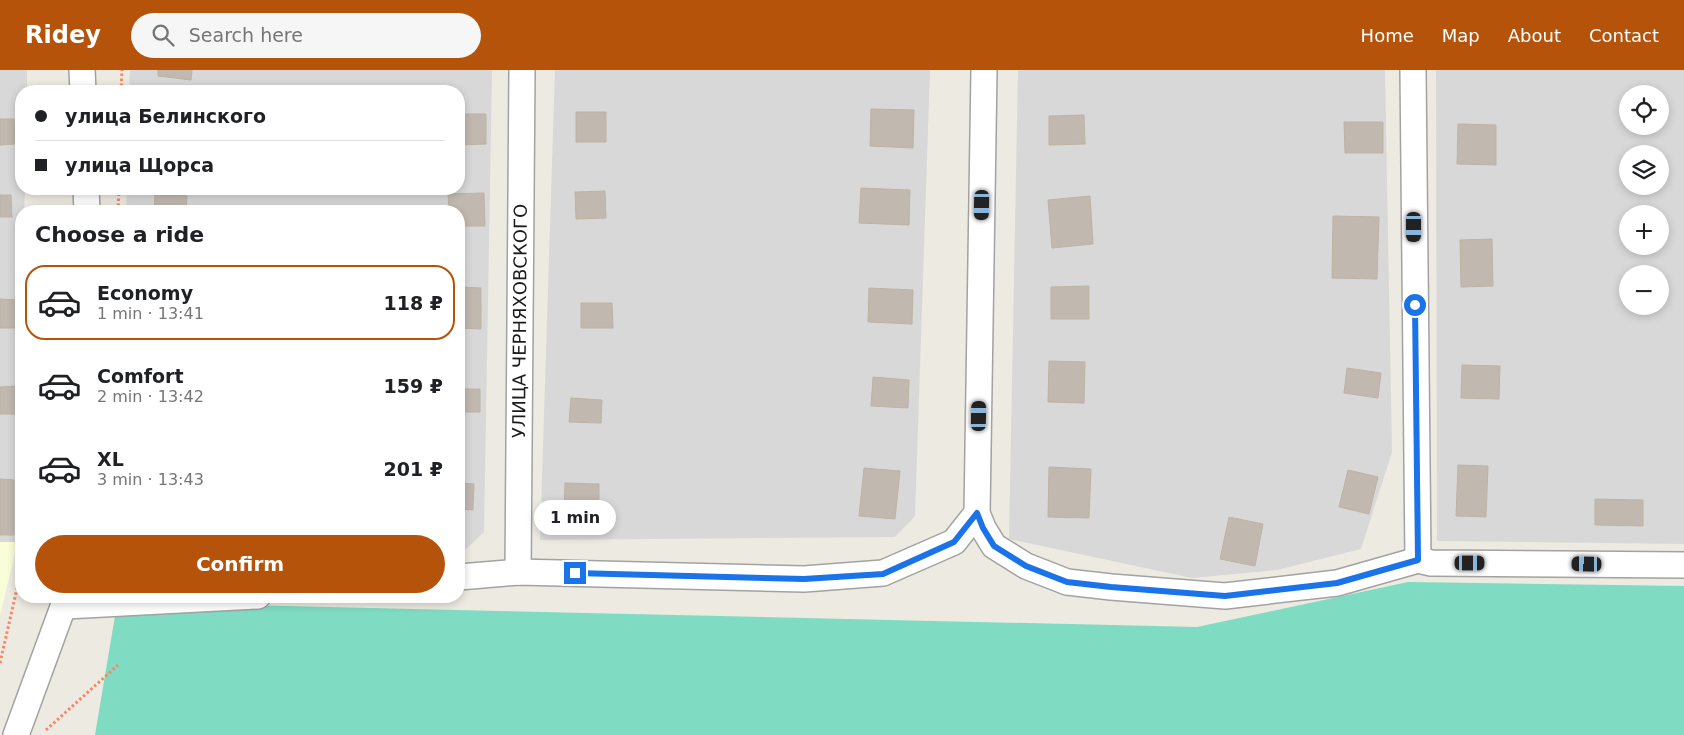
<!DOCTYPE html>
<meta charset="utf-8">
<style>
body{margin:0;font-family:"DejaVu Sans",sans-serif;background:#f6f6f6;color:#202124;height:100vh;display:flex;flex-direction:column;font-size:19px;white-space:nowrap}
*{box-sizing:border-box;margin:0}
p{font-size:16px;color:#757577}
.icon{flex:none;width:28px;height:28px;fill:none;stroke:currentColor;stroke-width:2;stroke-linecap:round;stroke-linejoin:round}
.map{position:relative;flex:1;overflow:hidden}
.sheet{position:absolute;left:15px;top:135px;width:450px;height:398px;display:flex;flex-direction:column;background:#fff;border-radius:20px;box-shadow:0 2px 8px #0003}
.sheet>*{flex:none}
.top-card{position:absolute;left:15px;top:15px;width:450px;height:110px;border-radius:20px;box-shadow:0 2px 8px #0003;display:grid;align-content:center;height:110px;padding:0 20px;background:#fff}
.fabs{position:absolute;left:1619px;top:15px;display:grid;gap:10px}
.fabs a{display:grid;place-items:center;width:50px;height:50px;border-radius:50%;background:#fff;box-shadow:0 2px 8px #0003;font-size:25px}
.end{position:absolute;width:22px;height:22px;margin:-11px;border:6px solid #1a73e8;background:#fff;box-shadow:0 0 0 2px #fff}
.from{border-radius:50%}
.bubble{position:absolute;height:35px;border-radius:18px;background:#fff;box-shadow:0 2px 8px #0003;font-size:16px;font-weight:700;line-height:35px;text-align:center}
.car{position:absolute;width:15px;height:30px;margin:-15px -8px;border-radius:6px;box-shadow:0 0 4px 1px #0007;background:linear-gradient(#222 24%,#8ab4d8 0 40%,#222 0 76%,#8ab4d8 0 86%,#222 0)}
.top-card b{display:flex;align-items:center;gap:18px;height:48px;font-size:19px}
.top-card b+b{border-top:1px solid #e0e0e0}
.top-card i{width:12px;height:12px;background:#202124}
ul{padding:0;list-style:none}
li{display:flex;align-items:center;gap:15px;height:75px;margin:0 10px 8px;padding:0 10px;border:2px solid transparent;border-radius:20px}
li div{flex:1}
li b{display:block;font-size:19px}
li em{font-style:normal;font-weight:700}
li.current{border-color:#b45309}
li>.icon{width:45px;height:45px;stroke-width:1.5}
h2{padding:0 20px;font-size:22px;line-height:60px}
.primary-button{display:flex;gap:10px;margin-top:auto;padding:10px 20px}
.primary-button a{flex:1;height:58px;border-radius:30px;background:#b45309;color:#fff;font-size:20px;font-weight:700;line-height:58px;text-align:center}
header{display:flex;align-items:center;gap:30px;box-sizing:border-box;height:70px;padding:0 25px;background:#b45309;color:#fff}
header strong{font-size:24px}
nav{display:flex;gap:28px;margin-inline-start:auto;font-size:18px}
.search{width:350px;height:45px;background:#f6f6f6;display:flex;align-items:center;gap:12px;box-sizing:border-box;padding:0 18px;border-radius:28px;color:#757577;font-size:19px}
.map>svg:first-child{display:block}
</style>
<header>
<strong>Ridey</strong>
<div class="search"><svg class="icon" aria-label="search" viewBox="0 0 24 24"><circle cx="10" cy="10" r="6"/><path d="M15 15l6 6"/></svg>Search here</div>
<nav><a>Home</a><a>Map</a><a>About</a><a>Contact</a></nav>
</header>
<div class="map">
<svg width="1684" height="665" viewBox="0 0 1684 665">
<rect width="100%" height="100%" fill="#edeae1"/>
<!-- residential -->
<path fill="#d9d8d8" fill-rule="evenodd" d="M0,0h27v21h-6v98h4l-1,22h-3l-3,331h-18z
M130,0h362l-8,462 -25,24v-345h-333l1,-22h332v-98h-330z
M555,0h375l-15,446 -20,21 -355,3z
M1018,0h367l7,382 -31,97 -84,21 -85,8 -183,-39z
M1436,0h248v474l-247,-3zM1628,24h32v32h-32zM1628,84h32v32h-32zM1628,144h32v32h-32zM1628,204h32v32h-32z"/>
<!-- education -->
<path fill="#fafed8" d="M0,472h18l-18,73z"/>
<!-- pitch -->
<path fill="#7fdbc1" d="M1408,512l276,4v149h-1589l21,-125 35,-7 1046,24z"/>
<!-- building -->
<path fill="#c1b9b0" stroke="#beb2a4" d="M158,0h34l-1,10 -33,-4z
M871,39l43,1 -1,38 -43,-2z
M576,42h30v30h-30z
M459,44h27v30l-27,1z
M1084,45l1,29 -36,1v-29z
M0,49h14l1,25 -15,1z
M1344,52h39v31h-38z
M1458,54l38,1v40l-39,-1z
M861,118l49,2 -1,35 -50,-2z
M605,121l1,27 -30,1 -1,-27z
M484,123l1,33h-26v-15h-10l-1,-17z
M155,124l32,2 -1,15h-32z
M0,125h11l1,22h-12z
M1090,126l3,48 -41,4 -4,-48z
M1333,146l46,1 -2,62 -45,-1z
M1492,169l1,47 -32,1 -1,-47z
M1089,216v33h-38v-32z
M459,217l22,1v41l-22,-1z
M869,218l44,2 -1,34 -44,-2z
M0,229l18,1v28h-18z
M581,233h31l1,25h-32z
M1049,291l36,1 -1,41 -36,-1z
M1462,295l38,1 -1,33 -38,-1z
M1347,298l34,5 -3,25 -34,-5z
M873,307l36,3 -1,28 -37,-2z
M16,316v28h-16v-27z
M459,319h21v23h-21z
M571,328l31,2 -1,23 -32,-1z
M1458,395l30,1 -2,51 -30,-1z
M1049,397l42,2 -2,49 -41,-1z
M864,398l36,3 -5,48 -36,-3z
M1348,400l30,7 -9,37 -30,-7z
M0,409l14,1v55h-14z
M459,413l15,1 -1,26 -14,-1z
M565,413l34,1v27l-35,-1z
M1595,429l48,1v26l-48,-1z
M1229,447l34,7 -8,42 -35,-7z"/>
<g fill="none" stroke-linecap="round" stroke-linejoin="round">
<defs>
<g id="street">
<path d="M82,0l1,21"/>
<path d="M984,0l-7,443 6,15 11,18 32,20 41,16 44,5 114,9 112,-13 81,-23 13,3 253,2"/>
<path d="M1413,0l5,490"/>
<path d="M86,119l1,22"/>
<path id="s1" d="M518,502l4,-502"/>
<path d="M459,507l59,-5 286,7 79,-6 71,-31 23,-29"/>
<path d="M66,536l192,-10"/>
<path d="M16,665l51,-139"/>
</g>
</defs>
<!-- street casing -->
<use href="#street" stroke="#a2a2a2" stroke-width="28"/>
<!-- path -->
<path stroke="#f78568" stroke-width="3" stroke-dasharray="2.5 2.5" stroke-linecap="butt" d="M121,21l1,-21
M118,141l1,-22
M0,593l21,-92
M46,660l72,-65"/>
<!-- street -->
<use href="#street" stroke="#fff" stroke-width="25"/>
</g>
<g fill="none" stroke-linecap="round" stroke-linejoin="round">
<!-- route -->
<path stroke="#1a73e8" stroke-width="6" d="M575,503l229,6 79,-5 71,-32 23,-29 6,15 11,18 32,20 41,16 44,5 114,9 112,-13 81,-23 -3,-255"/>
</g>
<g text-anchor="middle" stroke-width="4.5" stroke-linejoin="round" paint-order="stroke">
<!-- street labels -->
<g font-size="18" fill="#1b1b1b" stroke="#fff">
<text dy="6" stroke="none"><textPath href="#s1" startOffset="251">УЛИЦА ЧЕРНЯХОВСКОГО</textPath></text>
</g>
</g>
</svg>
<div class="fabs">
<a><svg class="icon" aria-label="locate" viewBox="0 0 24 24"><circle cx="12" cy="12" r="6"/><path d="M12 2v4M12 18v4M2 12h4M18 12h4"/></svg></a>
<a><svg class="icon" aria-label="layers" viewBox="0 0 24 24"><path d="M12 4l9 5-9 5-9-5zM3 14l9 5 9-5"/></svg></a>
<a>+</a>
<a>−</a>
</div>
<i class="end from" style="left:1415px;top:235px"></i>
<i class="end" style="left:575px;top:503px"></i>
<div class="bubble" style="left:534px;top:430px;width:82px">1 min</div>
<i class="car" style="left:982px;top:135px;rotate:181deg"></i>
<i class="car" style="left:1414px;top:157px;rotate:180deg"></i>
<i class="car" style="left:979px;top:346px;rotate:1deg"></i>
<i class="car" style="left:1470px;top:493px;rotate:90deg"></i>
<i class="car" style="left:1587px;top:494px;rotate:271deg"></i>
<div class="top-card">
<b><i class="from"></i>улица Белинского</b>
<b><i></i>улица Щорса</b>
</div>
<section class="sheet">
<h2>Choose a ride</h2>
<ul>
<li class="current"><svg class="icon" aria-label="car" viewBox="0 0 24 24"><path d="M5 17H2v-5l4-1 3-4h7l3 4 3 1v5h-3M9 17h6M6 11h13"/><circle cx="7" cy="17" r="2"/><circle cx="17" cy="17" r="2"/></svg><div><b>Economy</b><p>1 min · 13:41</p></div><em>118 ₽</em></li>
<li><svg class="icon" aria-label="car" viewBox="0 0 24 24"><path d="M5 17H2v-5l4-1 3-4h7l3 4 3 1v5h-3M9 17h6M6 11h13"/><circle cx="7" cy="17" r="2"/><circle cx="17" cy="17" r="2"/></svg><div><b>Comfort</b><p>2 min · 13:42</p></div><em>159 ₽</em></li>
<li><svg class="icon" aria-label="car" viewBox="0 0 24 24"><path d="M5 17H2v-5l4-1 3-4h7l3 4 3 1v5h-3M9 17h6M6 11h13"/><circle cx="7" cy="17" r="2"/><circle cx="17" cy="17" r="2"/></svg><div><b>XL</b><p>3 min · 13:43</p></div><em>201 ₽</em></li>
</ul>
<div class="primary-button"><a>Confirm</a></div>
</section>
</div>
